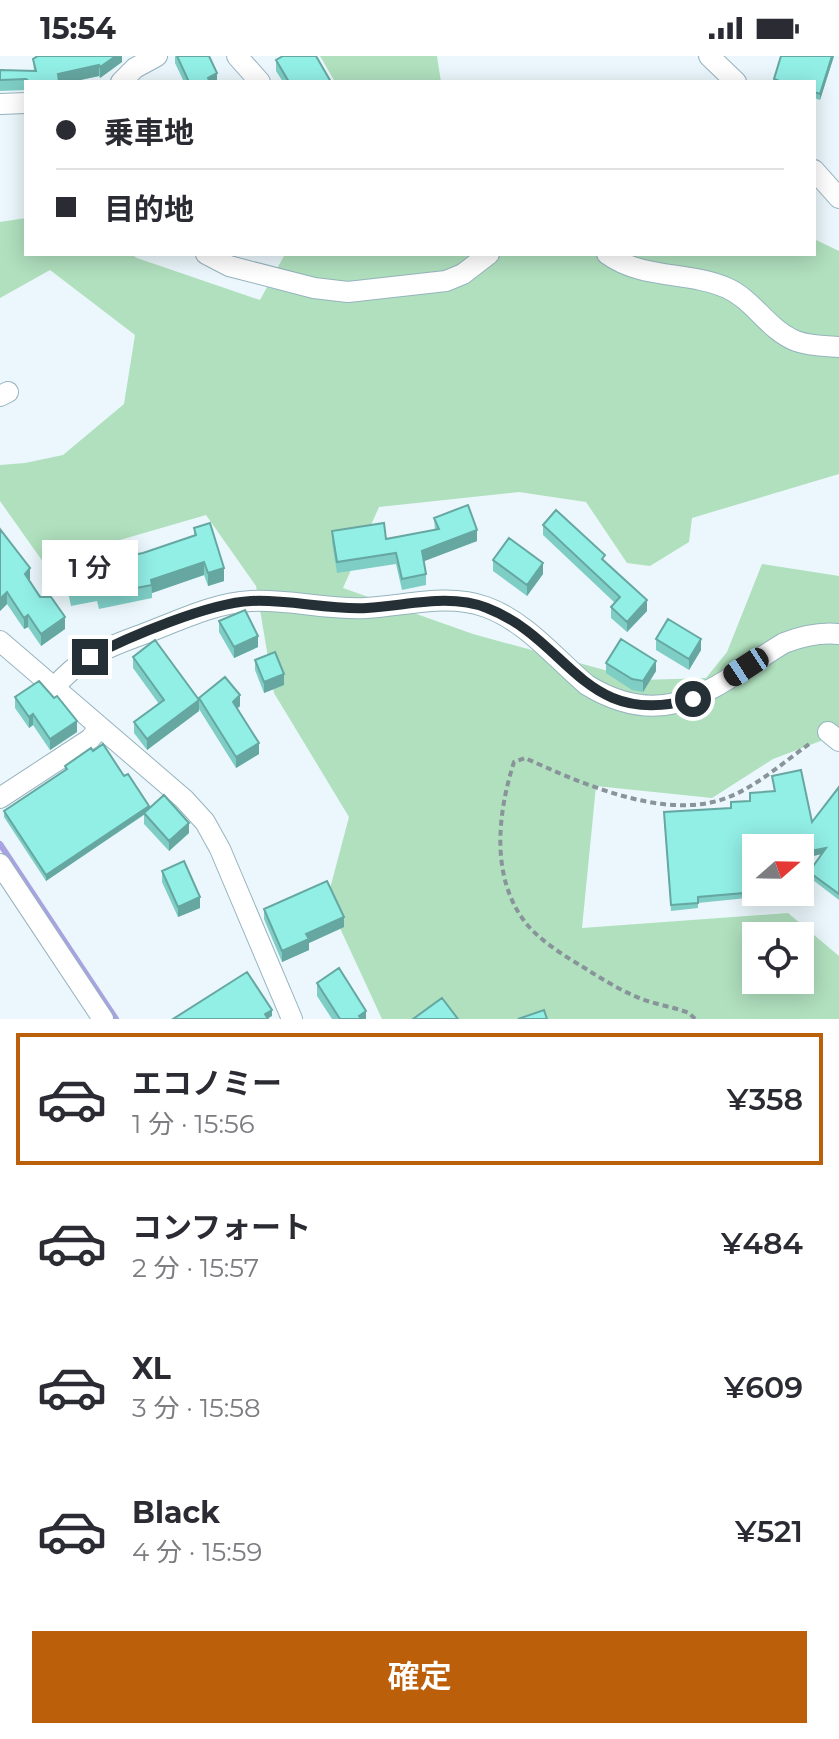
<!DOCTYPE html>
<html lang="ja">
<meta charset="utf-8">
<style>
body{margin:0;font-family:Montserrat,"Noto Sans JP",sans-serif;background:#f2f2f3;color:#2b2b33;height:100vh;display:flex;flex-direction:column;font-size:30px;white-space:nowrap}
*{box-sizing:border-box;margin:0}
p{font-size:26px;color:#7c7c81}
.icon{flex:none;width:44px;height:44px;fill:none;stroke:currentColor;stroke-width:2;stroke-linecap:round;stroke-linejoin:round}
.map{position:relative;height:963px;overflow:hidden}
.sheet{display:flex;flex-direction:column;background:#fff;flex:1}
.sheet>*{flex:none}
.banner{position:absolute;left:24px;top:24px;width:792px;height:176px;border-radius:0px;box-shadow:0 4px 20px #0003;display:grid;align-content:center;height:176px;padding:0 32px;background:#fff}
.needle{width:52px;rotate:70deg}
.fabs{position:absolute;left:742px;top:778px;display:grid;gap:16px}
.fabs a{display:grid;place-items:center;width:72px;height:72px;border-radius:0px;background:#fff;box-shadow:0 4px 20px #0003;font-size:40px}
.end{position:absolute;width:36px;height:36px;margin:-18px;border:10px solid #243035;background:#fff;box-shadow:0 0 0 4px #fff}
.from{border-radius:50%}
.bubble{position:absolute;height:56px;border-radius:0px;background:#fff;box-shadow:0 4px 20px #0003;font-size:26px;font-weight:600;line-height:56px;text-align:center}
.car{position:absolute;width:24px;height:48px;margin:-24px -12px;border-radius:10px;box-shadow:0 0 6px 2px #0007;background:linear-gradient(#222 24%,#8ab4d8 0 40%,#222 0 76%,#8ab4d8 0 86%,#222 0)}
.banner b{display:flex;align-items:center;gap:28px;height:76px;font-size:30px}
.banner b+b{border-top:2px solid #e1e1e2}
.banner i{width:20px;height:20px;background:#2b2b33}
ul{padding:14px 0 0;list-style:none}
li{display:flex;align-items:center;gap:24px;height:132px;margin:0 16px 12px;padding:0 16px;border:4px solid transparent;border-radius:0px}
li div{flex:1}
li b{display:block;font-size:30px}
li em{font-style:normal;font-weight:600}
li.active{border-color:#bc5f0b}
li>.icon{width:72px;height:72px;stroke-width:1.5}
.button{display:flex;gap:16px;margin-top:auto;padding:16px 32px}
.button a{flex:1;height:92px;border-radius:0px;background:#bc5f0b;color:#fff;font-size:32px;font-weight:600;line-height:92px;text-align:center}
.status{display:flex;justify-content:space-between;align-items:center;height:56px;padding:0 40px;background:#fff;direction:ltr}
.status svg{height:22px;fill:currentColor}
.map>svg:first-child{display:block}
</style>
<div class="status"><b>15:54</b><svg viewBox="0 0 49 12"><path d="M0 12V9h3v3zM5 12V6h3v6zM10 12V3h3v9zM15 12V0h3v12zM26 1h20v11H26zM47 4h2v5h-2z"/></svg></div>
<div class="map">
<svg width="839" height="963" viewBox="0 0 839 963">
<rect width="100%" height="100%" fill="#ebf7fc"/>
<!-- green -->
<path fill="#b0e0be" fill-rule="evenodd" d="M320,0h117l4,26h-106z
M26,162v36h105l6,4 123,42 25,-46h529v-15l25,12v223l-147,44 -3,24 -39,24 -23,-3 -41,-61 -67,-10 -140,15 -36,81 130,46 168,46 65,-2 21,-26 35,-88 77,12v158l-66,25 -61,39 -116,-12 -14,142 206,-15 51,43v63h-457l-55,-119 22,-83 -75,-124 -18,-107 -50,-71 -117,34 -41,20 -48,-68v-36l25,-2 38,-8 61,-51 11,-69 -85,-65 -50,28v-76zM756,880h44v44h-44z"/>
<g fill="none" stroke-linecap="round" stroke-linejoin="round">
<!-- stream -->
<path stroke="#a8a2e1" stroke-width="6" d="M0,788l116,175"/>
<defs>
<path id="street" d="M237,0l23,26
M709,0l27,26
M121,26l14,-14 22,-12
M0,48l26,-1
M814,114l25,28
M206,198l23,12 85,22 34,4 98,-11 17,-7 26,-20
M607,198c36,26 81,17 120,34 27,12 41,42 69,53 13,5 29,5 43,6
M0,340l8,-4
M0,585l184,158 21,23 15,27 72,170
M54,632c10,-12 22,-23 37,-31 17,-11 37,-17 55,-24 34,-13 68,-30 105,-32 38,-2 76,9 115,7 40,-2 81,-15 120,-1 41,15 69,51 101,78 82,50 128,0 197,-42 18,-7 35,-11 55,-9
M828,676l11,9
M0,742l90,-59 10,-12
M0,808l103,155"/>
</defs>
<!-- street casing -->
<use href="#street" stroke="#96b4be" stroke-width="22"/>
<!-- path -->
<path stroke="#889499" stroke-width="4" stroke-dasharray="6 4" stroke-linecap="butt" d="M695,963l-6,-6c-15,-6 -32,-8 -47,-14 -21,-8 -40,-20 -59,-32 -20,-12 -44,-27 -58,-45 -35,-46 -27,-110 -11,-160l11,-4c53,24 129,58 188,44 36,-8 69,-39 99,-60"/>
<!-- street -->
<use href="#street" stroke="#fff" stroke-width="20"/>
</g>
<!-- wall -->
<path fill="#7ecec6" d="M35,0h87v6l-22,16 -1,-2 -28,6h-45v8l-26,1v-21l34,1 -1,-12 3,-1z
M175,0h34l8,26h-33l-9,-19z
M834,0l-14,44 -6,-2v-16h-40v-3z
M276,4l55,22h-48l-7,-11z
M434,462l43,23 -53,20 2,13v11l-24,5 -6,-26 -59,9 -5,-31v-11l54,8 49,-9z
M543,469l62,37 42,49 -20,21 -16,-14v-11l4,-4 -72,-68z
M194,472l30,53 -16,5 -4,-11 -52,18v5l-53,11 -2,-8 -26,5 -5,-24v-14l77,-15 51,-17z
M0,473l30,51v1l35,48 -24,17 -13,-19 -4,2 -17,-25 -7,7z
M493,504l50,14 -16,22 -34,-25z
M219,565l39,26 -24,11 -15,-26z
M656,583l45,11 -12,20 -33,-20z
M133,601l66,43 41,6 -3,3 22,45 -23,14 -37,-59v2l-52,39 -13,-17v-11l25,-18 -26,-36z
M255,604l29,25 -20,8 -9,-23z
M606,607l50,8 -13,21 -11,-2 -26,-17z
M15,641l62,35 -27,18 -17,-25 -4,3 -14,-20z
M93,695l31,25 25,32 40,25 -20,18 -25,-27v-9l-98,66 -42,-64v-6l61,-41v-4z
M772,720l40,46 27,-35v113l-30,-23v-5l13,-18 -22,5v-11h-44v44h19v3l-77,8v5l-27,3 -7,-93 67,-10 43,-17z
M162,815l38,37 -22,9 -16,-35z
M264,853l80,18 -35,16v7l-27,12 -18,-43z
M317,927l49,36h-34l-15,-23z"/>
<!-- shaded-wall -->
<path fill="#66a7a1" d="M116,0h6v6l-22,16v-11z
M832,0h2l-14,44v-6z
M99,9v11l-28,6h-13v-8z
M217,17v9h-9v-4z
M477,474v11l-55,21v-11z
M204,506v13l-52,18 -1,-13z
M543,507v11l-16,22v-11z
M30,512v12l-5,6v-12z
M224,512v13l-16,5v-13z
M7,536v12l-7,7v-12z
M647,544v11l-20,21v-10z
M28,559v12l-4,2v-11z
M65,561v12l-24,17v-12z
M258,580v11l-24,11v-11z
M701,583v11l-12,20v-11z
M656,605v10l-13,21v-11z
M284,618v11l-20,8v-11z
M240,639v11l-7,6v-10z
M199,644v11l-52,39v-11z
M33,658v11l-4,3v-11z
M77,665v11l-27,18v-11z
M259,687v11l-23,14v-11z
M149,750v5l-103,70v-6z
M189,767v10l-20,18v-10z
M826,792v5l-26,6v-6z
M200,841v11l-22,9v-10z
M344,861v10l-35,16v7l-27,12v-11l24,-17z
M272,954v6l-5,3 -2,-5z
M366,955v8h-7v-3z"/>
<!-- building -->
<path fill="#92efe6" stroke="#66a7a1" stroke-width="2" d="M38,0h78l-16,11 -1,-2 -41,9 1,8h-29l-4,-3 -26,1v-10l36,1 -3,-12z
M177,0h32l8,17 -9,5 2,4h-21z
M283,0h33l15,26h-42l-13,-22z
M781,0h51l-12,38 -6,-2v-10h-32l-8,-3z
M468,449l9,25 -55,21 4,23 -24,5 -6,-26 -59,9 -5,-31 52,-8 2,16 53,-10 -5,-11z
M556,454l49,45 -3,4 45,41 -20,22 -16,-15 9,-10 -77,-72z
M210,467l14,45 -16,5 -4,-11 -53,18 1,5 -53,10 -2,-7 -26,5 -5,-25 77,-15 53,-18 -2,-7z
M0,473l30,39 -5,6 15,23h11l14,20 -24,17 -13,-19 -4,3 -17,-26 -7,7z
M509,482l34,25 -16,22 -34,-25z
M245,554l13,26 -24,11 -15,-26z
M668,563l33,20 -12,20 -33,-20z
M621,583l35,22 -13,20 -11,-2 -26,-16z
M155,584l44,60 -52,39 -13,-17 30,-22 -31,-43z
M275,596l9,22 -20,8 -9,-22z
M225,621l15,18 -7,7 26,41 -23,14 -37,-59z
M39,625l15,17 3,-2 20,25 -27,18 -17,-25 -4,3 -14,-20z
M103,688l21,32 4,-2 21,32 -103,69 -42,-64 63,-42 -2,-3 26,-18 2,3z
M801,714l11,52 27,-35v107l-30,-22 17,-24 -26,5v-5h-23l-6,-5v5h-15v44l-58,5v6l-27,2 -7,-93 67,-4v-6l19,-1v-8l25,-2 -3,-15z
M164,739l25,28 -20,18 -25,-28z
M184,805l16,36 -22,10 -16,-36z
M327,825l17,36 -38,17 3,5 -27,12 -18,-42z
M339,912l27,43 -7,5 2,3h-21l-23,-36z
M247,916l25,38 -7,4 3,5h-95z
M442,942l16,21h-45z
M544,954l3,9h-29z"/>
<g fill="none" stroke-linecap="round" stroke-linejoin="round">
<!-- route -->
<path stroke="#243035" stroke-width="10" d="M90,601c38,-20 119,-54 161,-56 38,-2 77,9 116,7 40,-2 81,-15 120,0 83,32 96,122 206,91"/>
</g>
</svg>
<div class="fabs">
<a><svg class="needle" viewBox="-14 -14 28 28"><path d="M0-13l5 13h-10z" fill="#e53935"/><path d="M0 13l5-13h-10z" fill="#7c7c81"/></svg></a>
<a><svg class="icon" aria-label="locate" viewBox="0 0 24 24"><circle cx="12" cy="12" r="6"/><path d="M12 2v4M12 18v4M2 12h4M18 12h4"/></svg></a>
</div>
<i class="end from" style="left:693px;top:643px"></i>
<i class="end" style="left:90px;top:601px"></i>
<div class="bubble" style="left:42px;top:484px;width:96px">1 分</div>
<i class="car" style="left:746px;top:611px;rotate:237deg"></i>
<div class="banner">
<b><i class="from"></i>乗車地</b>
<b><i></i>目的地</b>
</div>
</div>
<section class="sheet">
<ul>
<li class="active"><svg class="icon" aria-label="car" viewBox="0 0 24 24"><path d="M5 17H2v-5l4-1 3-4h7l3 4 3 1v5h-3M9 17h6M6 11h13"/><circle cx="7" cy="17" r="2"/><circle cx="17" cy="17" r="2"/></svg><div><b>エコノミー</b><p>1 分 · 15:56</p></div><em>¥358</em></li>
<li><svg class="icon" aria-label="car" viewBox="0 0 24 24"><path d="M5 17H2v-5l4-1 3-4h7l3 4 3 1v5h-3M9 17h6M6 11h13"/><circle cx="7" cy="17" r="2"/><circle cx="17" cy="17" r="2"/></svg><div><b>コンフォート</b><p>2 分 · 15:57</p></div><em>¥484</em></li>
<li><svg class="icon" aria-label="car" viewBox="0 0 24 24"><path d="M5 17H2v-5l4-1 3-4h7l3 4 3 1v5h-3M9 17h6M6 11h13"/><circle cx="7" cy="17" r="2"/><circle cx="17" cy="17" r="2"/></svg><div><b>XL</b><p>3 分 · 15:58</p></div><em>¥609</em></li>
<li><svg class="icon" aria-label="car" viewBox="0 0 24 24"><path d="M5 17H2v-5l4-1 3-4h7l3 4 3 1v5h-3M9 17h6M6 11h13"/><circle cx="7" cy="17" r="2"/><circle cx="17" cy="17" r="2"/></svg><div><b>Black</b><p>4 分 · 15:59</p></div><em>¥521</em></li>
</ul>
<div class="button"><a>確定</a></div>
</section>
